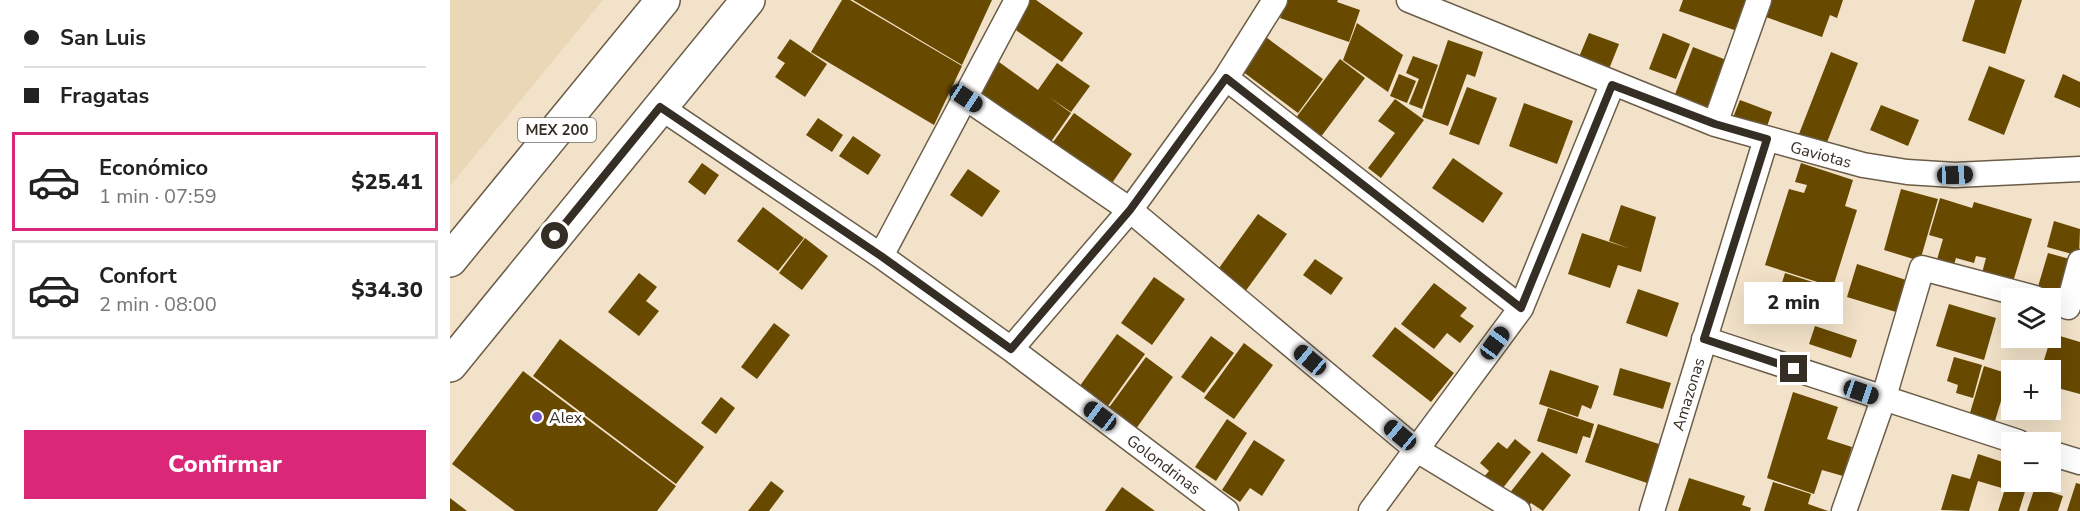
<!DOCTYPE html>
<html lang="es">
<meta charset="utf-8">
<style>
body{margin:0;font-family:"Nunito Sans",sans-serif;background:#f2f2f2;color:#222;height:100vh;display:flex;flex-direction:column;font-size:22px;white-space:nowrap}
*{box-sizing:border-box;margin:0}
p{font-size:20px;color:#767676}
.icon{flex:none;width:33px;height:33px;fill:none;stroke:currentColor;stroke-width:2;stroke-linecap:round;stroke-linejoin:round}
.map{position:relative;flex:1;overflow:hidden}
.side{display:flex;flex-direction:column;background:#fff;width:450px}
.side>*{flex:none}
.banner{display:grid;align-content:center;height:132px;padding:0 24px;background:#fff}
.tools{position:absolute;left:1551px;top:288px;display:grid;gap:12px}
.tools a{display:grid;place-items:center;width:60px;height:60px;border-radius:0px;background:#fff;box-shadow:0 6px 24px #0002;font-size:30px}
.end{position:absolute;width:27px;height:27px;margin:-14px;border:8px solid #352e25;background:#fff;box-shadow:0 0 0 3px #fff}
.from{border-radius:50%}
.bubble{position:absolute;height:42px;border-radius:0px;background:#fff;box-shadow:0 6px 24px #0002;font-size:20px;font-weight:800;line-height:42px;text-align:center}
.car{position:absolute;width:18px;height:36px;margin:-18px -9px;border-radius:8px;box-shadow:0 0 4px 2px #0007;background:linear-gradient(#222 24%,#8ab4d8 0 40%,#222 0 76%,#8ab4d8 0 86%,#222 0)}
.banner b{display:flex;align-items:center;gap:21px;height:57px;font-size:22px}
.banner b+b{border-top:2px solid #e0e0e0}
.banner i{width:15px;height:15px;background:#222}
ul{padding:0;list-style:none}
li{display:flex;align-items:center;gap:18px;height:99px;margin:0 12px 9px;padding:0 12px;border:3px solid #e0e0e0;border-radius:0px}
li div{flex:1}
li b{display:block;font-size:22px}
li em{font-style:normal;font-weight:800}
li.current{border-color:#db2777}
li>.icon{width:54px;height:54px;stroke-width:1.5}
.action{display:flex;gap:12px;margin-top:auto;padding:12px 24px}
.action a{flex:1;height:69px;border-radius:0px;background:#db2777;color:#fff;font-size:24px;font-weight:800;line-height:69px;text-align:center}
main{display:flex;flex:1;min-height:0}
.map>svg:first-child{display:block}
</style>
<main>
<section class="side">
<div class="banner">
<b><i class="from"></i>San Luis</b>
<b><i></i>Fragatas</b>
</div>
<ul>
<li class="current"><svg class="icon" aria-label="car" viewBox="0 0 24 24"><path d="M5 17H2v-5l4-1 3-4h7l3 4 3 1v5h-3M9 17h6M6 11h13"/><circle cx="7" cy="17" r="2"/><circle cx="17" cy="17" r="2"/></svg><div><b>Económico</b><p>1 min · 07:59</p></div><em>$25.41</em></li>
<li><svg class="icon" aria-label="car" viewBox="0 0 24 24"><path d="M5 17H2v-5l4-1 3-4h7l3 4 3 1v5h-3M9 17h6M6 11h13"/><circle cx="7" cy="17" r="2"/><circle cx="17" cy="17" r="2"/></svg><div><b>Confort</b><p>2 min · 08:00</p></div><em>$34.30</em></li>
</ul>
<div class="action"><a>Confirmar</a></div>
</section>
<div class="map">
<svg width="1630" height="511" viewBox="0 0 1630 511">
<rect width="100%" height="100%" fill="#f2e2c9"/>
<!-- built -->
<path fill="#ead7b6" d="M0,0h153l-153,186z"/>
<!-- building -->
<path fill="#684900" d="M392,0h8l112,66 -28,59 -123,-73z
M403,0h139l-30,65z
M579,0h7l47,33 -21,29 -52,-36z
M837,0h51l-1,2 23,8 -11,32 -69,-24z
M1233,0h68l-11,32 -61,-21z
M1315,0h78l-6,18 -7,-3 -8,22 -62,-22z
M1525,0h47l-17,54 -43,-13z
M907,23l46,32 -15,37 -45,-32z
M1139,33l30,11 -10,25 -30,-12z
M1213,33l27,11 -14,35 -27,-10z
M813,35l60,44 -25,34 -60,-45z
M340,39l37,25 -22,33 -30,-20 10,-14 -8,-5z
M998,40l35,12 -8,25 -8,-3 -19,52 -26,-9z
M1243,47l36,14 -20,50 -35,-14z
M1381,52l27,11 -34,87 -27,-11z
M963,56l25,9 -16,44 -13,-5 10,-25 -13,-6z
M890,59l25,19 -45,60 -25,-19z
M549,62l39,28 19,-27 33,23 -19,26 -22,-15 22,16 -23,33 -73,-51z
M1539,66l36,14 -21,55 -36,-15z
M949,74l17,7 -9,22 -17,-7z
M1613,74l17,8v26l-26,-11z
M1017,87l30,11 -18,47 -30,-11z
M945,99l29,21 -43,58 -13,-10 27,-35 -17,-12z
M1290,100l32,12 -7,20 -33,-12z
M1074,103l49,18 -16,43 -48,-18z
M1431,105l38,15 -11,26 -38,-16z
M624,113l58,41 -22,32 -59,-41z
M368,118l25,17 -11,17 -26,-17z
M403,136l28,19 -13,20 -29,-19z
M1003,158l50,35 -20,30 -51,-35z
M252,163l17,12 -14,20 -17,-13z
M1351,163l52,17 -8,26 12,4 -24,77 -68,-22 24,-76 15,4 3,-8 -12,-3z
M518,169l32,22 -18,26 -32,-22z
M1451,189l37,10 -18,62 -36,-11z
M1490,198l32,10 2,-6 58,17 -19,63 -31,-9 4,-15 -10,-2 -2,7 -18,-5 -3,10 -17,-5 7,-24 -14,-4z
M1171,205l35,12 -15,55 -23,-7 -8,23 -42,-14 14,-41 49,16 -22,-8z
M313,207l41,31 -26,33 -41,-30z
M808,214l29,20 -45,62 -28,-21z
M1604,221l26,8 -1,27 -32,-9z
M355,238l23,18 -26,34 -23,-17z
M1598,253l29,8 -11,37 -29,-8z
M865,259l28,19 -12,17 -28,-20z
M1407,264l49,16 -10,32 -49,-15z
M189,273l18,14 -11,14 13,10 -20,25 -31,-24z
M1335,273l43,14 -10,31 -43,-13z
M704,277l31,22 -33,46 -31,-22z
M984,283l33,25 -7,8 14,10 -14,17 -13,-10 -13,16 -33,-25z
M1188,289l41,14 -12,34 -41,-14z
M1499,304l47,14 -12,42 -48,-14z
M324,323l16,12 -33,44 -16,-12z
M1365,326l42,14 -6,18 -42,-14z
M945,327l59,46 -23,29 -59,-46z
M1600,333l30,9v52l-30,-8v-16h-9l7,-23 -7,-2 2,-7h7z
M667,334l28,20 -40,56 -28,-20z
M761,336l23,17 -30,40 -23,-16z
M110,339l144,108 -28,37 -143,-108z
M794,343l29,22 -39,54 -30,-21z
M696,357l27,20 -40,56 -28,-20z
M1504,357l28,8 -9,33 -17,-5 2,-8 -11,-4z
M1534,366l25,8 -17,57 -25,-8z
M1170,368l51,15 -8,26 -50,-14z
M1100,370l49,16 -8,23 -9,-4 -4,12 -39,-13z
M73,371l153,115 -19,25h-142l-63,-47z
M1343,392l45,15 -11,32 25,8 -9,29 -21,-6 -8,24 -47,-16z
M271,397l14,11 -19,26 -15,-11z
M1098,408l46,16 -4,14 -7,-2 -6,18 -40,-13z
M777,419l20,14 -31,48 -21,-14z
M1148,424l67,22 -12,39 -68,-23z
M1065,439l16,13 -32,41 -17,-14 7,-8 -9,-8 18,-21 9,7z
M804,440l31,20 -23,36 -12,-8 -10,14 -18,-12z
M1092,452l29,23 -28,36 -12,-8 -6,8 -20,-12z
M1528,454l34,11v17h16l-9,29h-21l7,-22 -27,-8 -9,30 -28,-1 11,-36 18,5z
M1239,478l56,18 -3,9 9,3 -1,3h-72z
M321,481l13,10 -15,20h-21z
M1323,482l38,12 -3,10 20,7h-64z
M1626,483l4,1v27h-13z
M672,487l33,24h-50z
M1585,487l28,9 -5,15h-31z
M0,498l17,13h-17z"/>
<g fill="none" stroke-linecap="round" stroke-linejoin="round">
<defs>
<path id="street" d="M959,0l306,124 148,41 44,7 48,3 125,-6
M776,78l295,230
M516,98l164,112 287,240 101,61
M210,107l221,149 130,93 215,162
M1265,124l44,-124
M431,256l136,-256
M1618,307l12,-45
M1254,339l314,103
M561,349l119,-139 96,-132 49,-78
M1600,453l30,9
M921,511l150,-203 91,-223
M1202,511l114,-372
M1394,511l39,-111 39,-132 113,30"/>
<path id="highway" d="M0,260l213,-260
M0,365l298,-365"/>
</defs>
<!-- street casing -->
<use href="#street" stroke="#6b5d47" stroke-width="27"/>
<!-- highway casing -->
<use href="#highway" stroke="#6b5d47" stroke-width="36"/>
<!-- street -->
<use href="#street" stroke="#fff" stroke-width="24"/>
<!-- highway -->
<use href="#highway" stroke="#fff" stroke-width="33"/>
</g>
<g fill="none" stroke-linecap="round" stroke-linejoin="round">
<!-- route -->
<path stroke="#352e25" stroke-width="8" d="M105,236l105,-129 221,149 130,93 119,-139 96,-132 295,230 91,-223 103,39 52,15 -63,200 90,30"/>
</g>
<!-- markers -->
<circle fill="#7154ce" stroke="#fff" stroke-width="2" cx="87" cy="417" r="6"/>
<g text-anchor="middle" stroke-width="6" stroke-linejoin="round" paint-order="stroke">
<!-- shield labels -->
<rect fill="#fff" stroke="#726d66" stroke-width="1.5" x="68" y="118" width="78" height="24" rx="4.5"/>
<g font-size="15" font-weight="bold" fill="#352e25">
<text x="107" y="135">MEX 200</text>
</g>
<!-- street labels -->
<g font-size="16" fill="#352e25" stroke="#fff">
<text transform="translate(1371 154) rotate(15)" y="6">Gaviotas</text>
<text transform="translate(1238 394) rotate(-73)" y="6">Amazonas</text>
<text transform="translate(714 464) rotate(37)" y="6">Golondrinas</text>
</g>
<!-- poi labels -->
<g font-size="16" fill="#352e25" stroke="#fff" text-anchor="start">
<text x="99" y="423">Alex</text>
</g>
</g>
</svg>
<div class="tools">
<a><svg class="icon" aria-label="layers" viewBox="0 0 24 24"><path d="M12 4l9 5-9 5-9-5zM3 14l9 5 9-5"/></svg></a>
<a>+</a>
<a>−</a>
</div>
<i class="end from" style="left:105px;top:236px"></i>
<i class="end" style="left:1344px;top:369px"></i>
<div class="bubble" style="left:1294px;top:282px;width:99px">2 min</div>
<i class="car" style="left:516px;top:98px;rotate:124deg"></i>
<i class="car" style="left:1505px;top:175px;rotate:88deg"></i>
<i class="car" style="left:1045px;top:343px;rotate:36deg"></i>
<i class="car" style="left:860px;top:360px;rotate:310deg"></i>
<i class="car" style="left:1411px;top:392px;rotate:109deg"></i>
<i class="car" style="left:650px;top:416px;rotate:307deg"></i>
<i class="car" style="left:950px;top:435px;rotate:310deg"></i>
</div>
</main>
